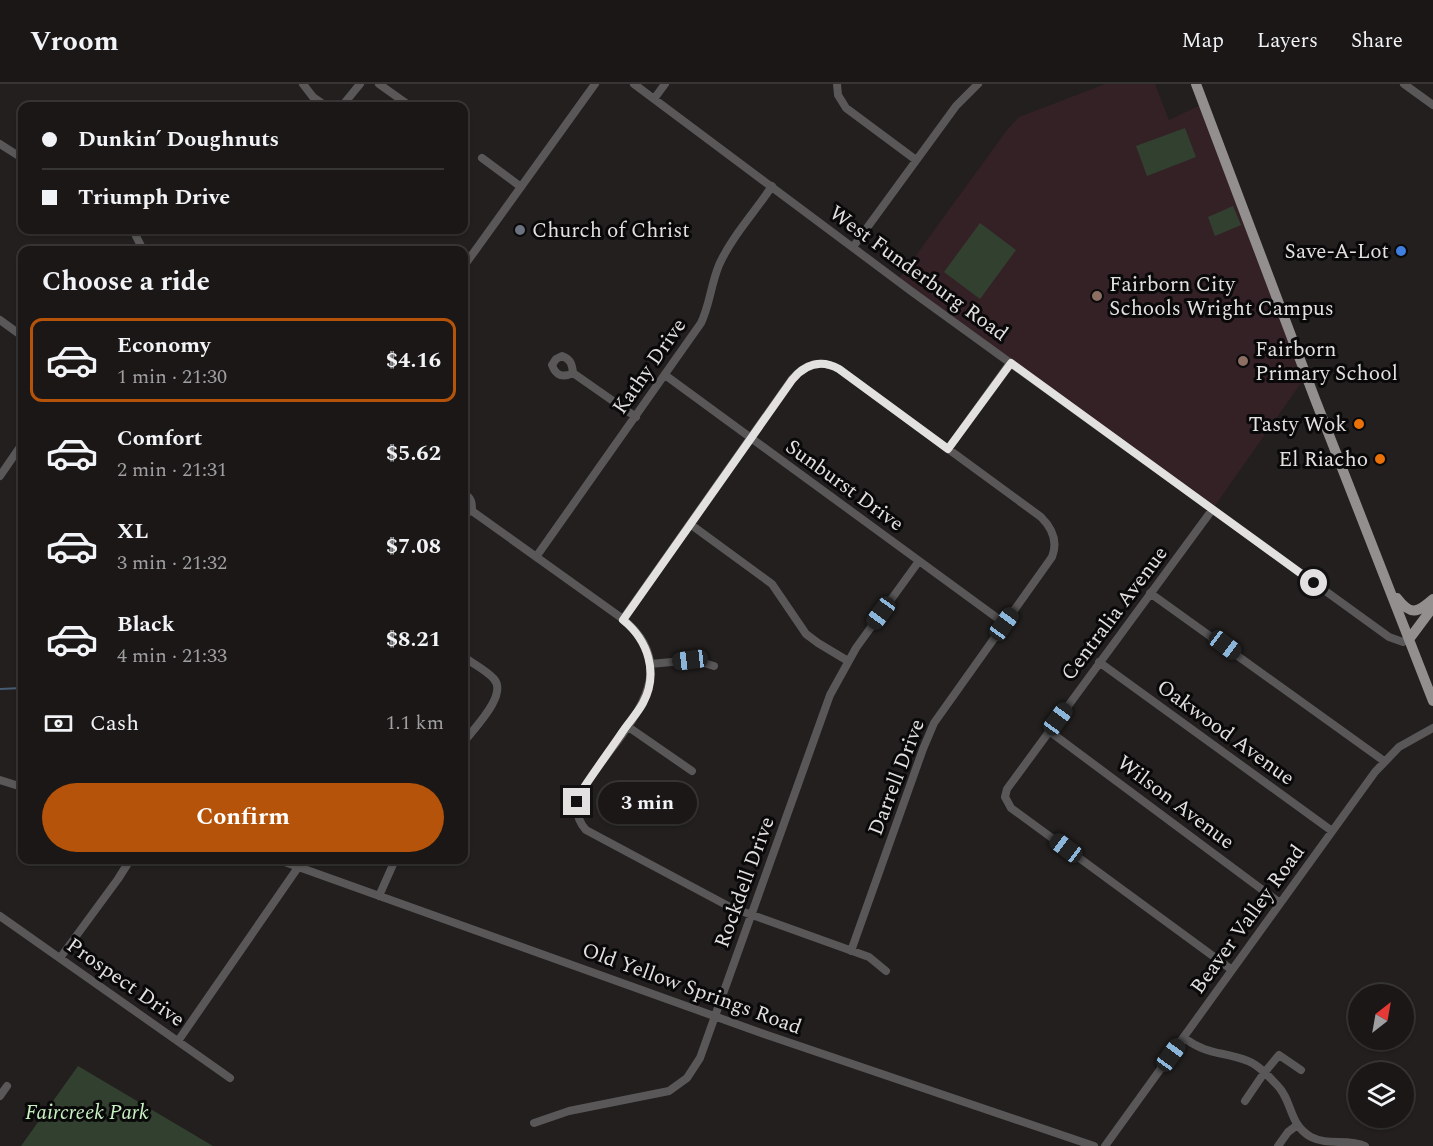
<!DOCTYPE html>
<meta charset="utf-8">
<style>
body{margin:0;font-family:Spectral,serif;background:#23201f;color:#f1f3f6;height:100vh;display:flex;flex-direction:column;font-size:22px;white-space:nowrap}
*{box-sizing:border-box;margin:0}
p{font-size:20px;color:#9f9fa1}
.icon{flex:none;width:33px;height:33px;fill:none;stroke:currentColor;stroke-width:2;stroke-linecap:round;stroke-linejoin:round}
.map{position:relative;flex:1;overflow:hidden}
.sheet{position:absolute;left:18px;top:162px;width:450px;height:618px;display:flex;flex-direction:column;background:#1a1716;border-radius:12px;box-shadow:0 2px 4px #0004,0 0 0 2px #383635}
.sheet>*{flex:none}
.top-card{position:absolute;left:18px;top:18px;width:450px;height:132px;border-radius:12px;box-shadow:0 2px 4px #0004,0 0 0 2px #383635;display:grid;align-content:center;height:132px;padding:0 24px;background:#1a1716}
.needle{width:39px;rotate:31deg}
.buttons{position:absolute;left:1348px;top:900px;display:grid;gap:12px}
.buttons a{display:grid;place-items:center;width:66px;height:66px;border-radius:50%;background:#1a1716;box-shadow:0 2px 4px #0004,0 0 0 2px #383635;font-size:30px}
.end{position:absolute;width:27px;height:27px;margin:-14px;border:8px solid #e3e1e0;background:#111;box-shadow:0 0 0 3px #111}
.from{border-radius:50%}
.bubble{position:absolute;height:42px;border-radius:21px;background:#1a1716;box-shadow:0 2px 4px #0004,0 0 0 2px #383635;font-size:20px;font-weight:700;line-height:42px;text-align:center}
.car{position:absolute;width:18px;height:36px;margin:-18px -9px;border-radius:8px;box-shadow:0 0 4px 2px #0007;background:linear-gradient(#222 24%,#8ab4d8 0 40%,#222 0 76%,#8ab4d8 0 86%,#222 0)}
.top-card b{display:flex;align-items:center;gap:21px;height:57px;font-size:22px}
.top-card b+b{border-top:2px solid #383635}
.top-card i{width:15px;height:15px;background:#f1f3f6}
ul{padding:0;list-style:none}
li{display:flex;align-items:center;gap:18px;height:84px;margin:0 12px 9px;padding:0 12px;border:3px solid transparent;border-radius:12px}
li div{flex:1}
li b{display:block;font-size:22px}
li em{font-style:normal;font-weight:700}
li.selected{border-color:#b45309}
li>.icon{width:54px;height:54px;stroke-width:1.5}
h2{padding:0 24px;font-size:27px;line-height:72px}
.pay{display:flex;align-items:center;gap:15px;height:66px;padding:0 24px;font-size:22px}
.pay p{margin-inline-start:auto}
.primary-button{display:flex;gap:12px;margin-top:auto;padding:12px 24px}
.primary-button a{flex:1;height:69px;border-radius:36px;background:#b45309;color:#fff;font-size:24px;font-weight:700;line-height:69px;text-align:center}
header{display:flex;align-items:center;gap:36px;box-sizing:border-box;height:84px;padding:0 30px;background:#1a1716;border-bottom:2px solid #383635}
header strong{font-size:28px}
nav{display:flex;gap:33px;margin-inline-start:auto;font-size:21px}
.map>svg:first-child{display:block}
</style>
<header>
<strong>Vroom</strong>
<nav><a>Map</a><a>Layers</a><a>Share</a></nav>
</header>
<div class="map">
<svg width="1433" height="1062" viewBox="0 0 1433 1062">
<rect width="100%" height="100%" fill="#221f1e"/>
<!-- education -->
<path fill="#342126" d="M1105,0h50l14,36 34,-16 103,272 -94,134 -314,-230 109,-150 12,-13z"/>
<!-- green -->
<path fill="#324030" d="M1185,44l11,29 -49,19 -11,-30z
M1233,122l8,19 -26,11 -7,-19z
M980,139l36,27 -36,49 -36,-27z
M78,982l135,80h-192z"/>
<g fill="none" stroke-linecap="round" stroke-linejoin="round">
<!-- stream -->
<path stroke="#475c73" stroke-width="2" d="M0,605l22,-1"/>
<!-- minor -->
<path stroke="#595757" stroke-width="8" d="M303,0l10,13 13,9
M379,0l31,22
M634,0l277,207 478,346 14,5 7,-4
M837,0l1,11 8,13 70,52
M1404,0l29,21
M654,15l11,-15
M342,22l18,-22
M0,60l22,14
M482,74l39,29
M133,146l10,20
M853,163l103,-141 22,-22
M464,182l131,-182
M0,236l22,16
M573,289c-10,5 -17,3 -21,-8l4,-6 6,-3c8,3 10,7 11,17l63,44
M665,291l339,248
M948,365l62,-86
M0,392l22,-32
M464,410c8,4 8,9 8,17
M1212,426l-205,279 -2,8 6,11 221,162
M464,429l8,-2 151,108c72,59 -16,123 -44,177 -4,13 -2,24 7,34l144,77 139,50 17,14
M690,440l82,60 34,50 12,9 30,18
M536,473l165,-234c9,-19 10,-39 18,-58 13,-29 36,-53 53,-79
M1150,509l234,168
M623,535l169,-240c13,-15 29,-20 47,-10l202,148c11,11 17,25 11,40l-118,166 -11,26 -72,202
M464,573c9,7 22,13 30,22 14,16 -20,49 -30,63
M1099,578l233,169
M650,580l44,-4 20,6
M627,642l65,45
M1049,647l231,172
M0,696l22,7
M279,776l488,175 327,111
M379,812l16,-36
M0,832l230,162
M60,874l58,-79 12,-19
M1184,954c25,18 39,13 64,23 11,4 21,16 29,24 16,16 11,39 34,52 17,9 37,1 54,9
M178,957l121,-175
M0,1012l7,-10
M1245,1017l19,-28 15,-18 22,15
M534,1039l35,-12 100,-20 18,-13 13,-20 130,-363 26,-47 63,-87
M1105,1062l270,-374 24,-25 34,-19
M1278,1062l10,-14 8,-6"/>
<!-- major -->
<path stroke="#928f8e" stroke-width="10" d="M1196,0l119,315 118,302
M1397,514c14,18 20,15 36,1
M1410,554l23,-31"/>
</g>
<g fill="none" stroke-linecap="round" stroke-linejoin="round">
<!-- route -->
<path stroke="#e3e1e0" stroke-width="8" d="M577,718l4,-10c13,-20 27,-39 40,-58 7,-11 16,-20 22,-31 16,-30 5,-63 -20,-83l169,-240c13,-16 29,-21 47,-11l109,80 63,-86 303,220"/>
</g>
<!-- markers -->
<circle fill="#6b7280" stroke="#0a0909" stroke-width="2" cx="520" cy="146" r="6"/>
<circle fill="#3f7fe0" stroke="#0a0909" stroke-width="2" cx="1401" cy="167" r="6"/>
<g fill="#8d6e63" stroke="#0a0909" stroke-width="2">
<circle cx="1097" cy="212" r="6"/>
<circle cx="1243" cy="277" r="6"/>
</g>
<g fill="#e8710a" stroke="#0a0909" stroke-width="2">
<circle cx="1359" cy="340" r="6"/>
<circle cx="1380" cy="375" r="6"/>
</g>
<g text-anchor="middle" stroke-width="6" stroke-linejoin="round" paint-order="stroke">
<!-- poi labels -->
<g font-size="21" fill="#e3e1e0" stroke="#0a0909" text-anchor="start">
<text x="532" y="153">Church of Christ</text>
<text x="1389" y="174" text-anchor="end">Save-A-Lot</text>
<text x="1109" y="207">Fairborn City<tspan x="1109" dy="24">Schools Wright Campus</tspan></text>
<text x="1255" y="272">Fairborn<tspan x="1255" dy="24">Primary School</tspan></text>
<text x="1347" y="347" text-anchor="end">Tasty Wok</text>
<text x="1368" y="382" text-anchor="end">El Riacho</text>
</g>
<!-- street labels -->
<g font-size="21" fill="#e3e1e0" stroke="#0a0909">
<text transform="translate(919 189) rotate(36)" y="7">West Funderburg Road</text>
<text transform="translate(649 282) rotate(-55)" y="7">Kathy Drive</text>
<text transform="translate(845 401) rotate(36)" y="7">Sunburst Drive</text>
<text transform="translate(1114 529) rotate(-53)" y="7">Centralia Avenue</text>
<text transform="translate(1226 648) rotate(36)" y="7">Oakwood Avenue</text>
<text transform="translate(896 693) rotate(-69)" y="7">Darrell Drive</text>
<text transform="translate(1176 718) rotate(37)" y="7">Wilson Avenue</text>
<text transform="translate(744 798) rotate(-70)" y="7">Rockdell Drive</text>
<text transform="translate(1247 835) rotate(-54)" y="7">Beaver Valley Road</text>
<text transform="translate(126 898) rotate(35)" y="7">Prospect Drive</text>
<text transform="translate(692 904) rotate(20)" y="7">Old Yellow Springs Road</text>
</g>
<!-- park labels -->
<g font-size="21" font-style="italic" fill="#c8f1c2" stroke="#0a0909">
<text x="87" y="1035">Faircreek Park</text>
</g>
</g>
</svg>
<div class="buttons">
<a><svg class="needle" viewBox="-14 -14 28 28"><path d="M0-13l5 13h-10z" fill="#e53935"/><path d="M0 13l5-13h-10z" fill="#9f9fa1"/></svg></a>
<a><svg class="icon" aria-label="layers" viewBox="0 0 24 24"><path d="M12 4l9 5-9 5-9-5zM3 14l9 5 9-5"/></svg></a>
</div>
<i class="end from" style="left:1314px;top:499px"></i>
<i class="end" style="left:577px;top:718px"></i>
<div class="bubble" style="left:598px;top:698px;width:99px">3 min</div>
<i class="car" style="left:881px;top:529px;rotate:216deg"></i>
<i class="car" style="left:1004px;top:540px;rotate:36deg"></i>
<i class="car" style="left:1225px;top:561px;rotate:127deg"></i>
<i class="car" style="left:690px;top:576px;rotate:263deg"></i>
<i class="car" style="left:1058px;top:635px;rotate:36deg"></i>
<i class="car" style="left:1066px;top:764px;rotate:307deg"></i>
<i class="car" style="left:1171px;top:971px;rotate:36deg"></i>
<div class="top-card">
<b><i class="from"></i>Dunkin’ Doughnuts</b>
<b><i></i>Triumph Drive</b>
</div>
<section class="sheet">
<h2>Choose a ride</h2>
<ul>
<li class="selected"><svg class="icon" aria-label="car" viewBox="0 0 24 24"><path d="M5 17H2v-5l4-1 3-4h7l3 4 3 1v5h-3M9 17h6M6 11h13"/><circle cx="7" cy="17" r="2"/><circle cx="17" cy="17" r="2"/></svg><div><b>Economy</b><p>1 min · 21:30</p></div><em>$4.16</em></li>
<li><svg class="icon" aria-label="car" viewBox="0 0 24 24"><path d="M5 17H2v-5l4-1 3-4h7l3 4 3 1v5h-3M9 17h6M6 11h13"/><circle cx="7" cy="17" r="2"/><circle cx="17" cy="17" r="2"/></svg><div><b>Comfort</b><p>2 min · 21:31</p></div><em>$5.62</em></li>
<li><svg class="icon" aria-label="car" viewBox="0 0 24 24"><path d="M5 17H2v-5l4-1 3-4h7l3 4 3 1v5h-3M9 17h6M6 11h13"/><circle cx="7" cy="17" r="2"/><circle cx="17" cy="17" r="2"/></svg><div><b>XL</b><p>3 min · 21:32</p></div><em>$7.08</em></li>
<li><svg class="icon" aria-label="car" viewBox="0 0 24 24"><path d="M5 17H2v-5l4-1 3-4h7l3 4 3 1v5h-3M9 17h6M6 11h13"/><circle cx="7" cy="17" r="2"/><circle cx="17" cy="17" r="2"/></svg><div><b>Black</b><p>4 min · 21:33</p></div><em>$8.21</em></li>
</ul>
<div class="pay"><svg class="icon" aria-label="cash" viewBox="0 0 24 24"><path d="M3 7h18v10H3z"/><circle cx="12" cy="12" r="2"/></svg>Cash<p>1.1 km</p></div>
<div class="primary-button"><a>Confirm</a></div>
</section>
</div>
